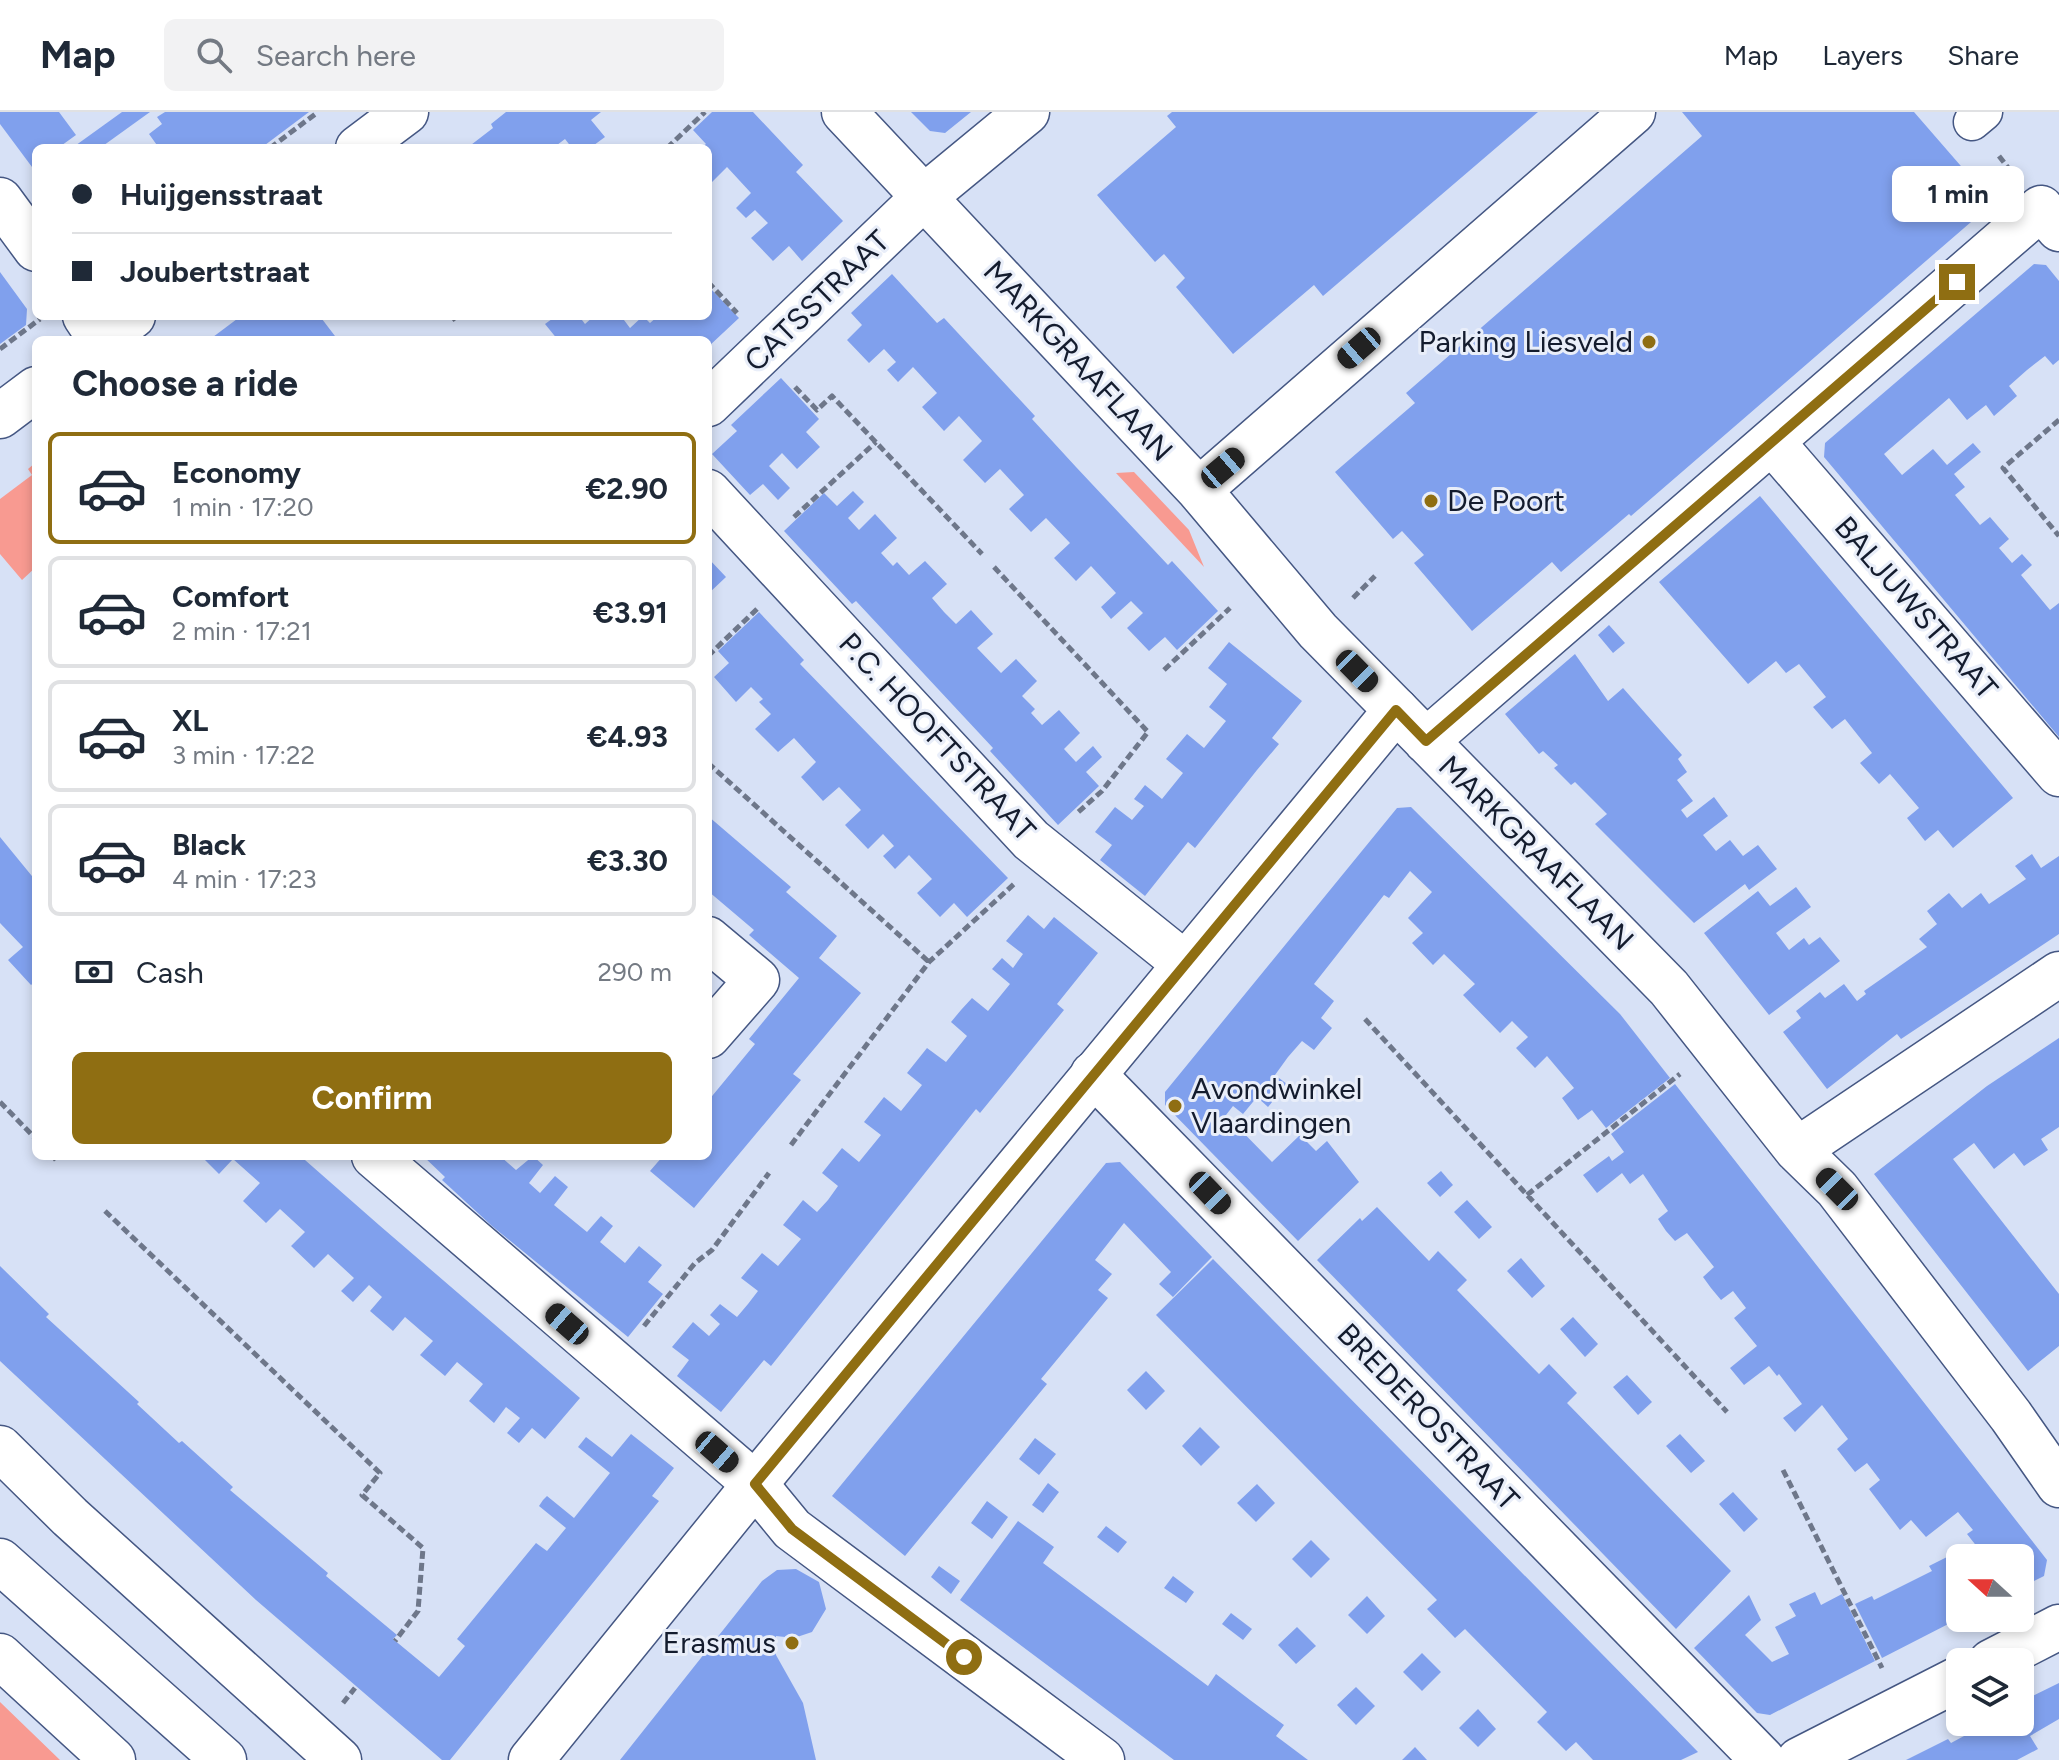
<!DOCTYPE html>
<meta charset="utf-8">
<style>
body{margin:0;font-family:Figtree,sans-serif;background:#f2f2f3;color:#1f2937;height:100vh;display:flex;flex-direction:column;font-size:30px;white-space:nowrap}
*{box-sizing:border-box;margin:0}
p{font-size:26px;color:#747a83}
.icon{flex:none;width:44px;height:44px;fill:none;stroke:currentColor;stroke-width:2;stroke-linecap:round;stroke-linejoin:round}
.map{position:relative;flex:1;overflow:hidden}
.panel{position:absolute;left:32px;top:224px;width:680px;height:824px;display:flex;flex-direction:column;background:#fff;border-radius:12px;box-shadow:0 4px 12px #0003}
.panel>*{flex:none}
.banner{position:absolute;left:32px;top:32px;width:680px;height:176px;border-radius:12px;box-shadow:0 4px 12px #0003;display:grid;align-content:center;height:176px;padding:0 40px;background:#fff}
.needle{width:52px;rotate:291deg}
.controls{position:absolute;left:1946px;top:1432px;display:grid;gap:16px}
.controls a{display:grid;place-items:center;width:88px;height:88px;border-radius:12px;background:#fff;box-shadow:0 4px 12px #0003;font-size:40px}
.end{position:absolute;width:36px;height:36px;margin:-18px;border:10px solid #8f6e12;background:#fff;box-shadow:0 0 0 4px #fff}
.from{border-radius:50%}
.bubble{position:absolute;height:56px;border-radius:12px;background:#fff;box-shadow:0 4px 12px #0003;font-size:26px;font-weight:700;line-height:56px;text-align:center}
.car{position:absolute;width:24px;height:48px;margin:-24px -12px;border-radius:10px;box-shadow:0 0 6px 2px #0007;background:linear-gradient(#222 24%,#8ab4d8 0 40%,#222 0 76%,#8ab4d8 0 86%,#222 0)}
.banner b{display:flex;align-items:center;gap:28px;height:76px;font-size:30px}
.banner b+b{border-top:2px solid #e0e1e3}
.banner i{width:20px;height:20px;background:#1f2937}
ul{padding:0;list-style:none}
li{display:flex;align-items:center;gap:24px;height:112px;margin:0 16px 12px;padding:0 24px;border:4px solid #e0e1e3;border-radius:12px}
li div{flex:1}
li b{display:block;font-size:30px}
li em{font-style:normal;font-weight:700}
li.on{border-color:#8f6e12}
li>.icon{width:72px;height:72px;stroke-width:1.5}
h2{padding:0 40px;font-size:36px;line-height:96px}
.pay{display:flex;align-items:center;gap:20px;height:88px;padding:0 40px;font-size:30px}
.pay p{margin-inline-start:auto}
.primary-button{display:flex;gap:16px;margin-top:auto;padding:16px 40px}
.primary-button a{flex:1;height:92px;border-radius:12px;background:#8f6e12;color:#fff;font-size:32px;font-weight:700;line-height:92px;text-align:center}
header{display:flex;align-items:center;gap:48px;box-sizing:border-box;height:112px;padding:0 40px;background:#fff;border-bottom:2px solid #e0e1e3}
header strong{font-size:38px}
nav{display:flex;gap:44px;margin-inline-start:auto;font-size:28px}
.search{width:560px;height:72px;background:#f2f2f3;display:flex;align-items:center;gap:20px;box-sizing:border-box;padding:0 28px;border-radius:12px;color:#747a83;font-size:30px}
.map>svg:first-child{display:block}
</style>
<header>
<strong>Map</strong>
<div class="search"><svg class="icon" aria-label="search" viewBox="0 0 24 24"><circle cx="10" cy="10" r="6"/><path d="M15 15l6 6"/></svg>Search here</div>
<nav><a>Map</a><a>Layers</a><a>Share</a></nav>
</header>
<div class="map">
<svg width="2059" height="1648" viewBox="0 0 2059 1648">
<rect width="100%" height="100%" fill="#d7e1f6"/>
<!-- green -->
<path fill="#f89a91" d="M35,351l1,104 -14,13 -22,-26v-55l32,-24 -4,-6z
M1134,360l55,58 15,37 -88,-94z
M0,1590l60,58h-60z"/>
<!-- building -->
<path fill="#80a0ed" d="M0,0h59l17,23 -18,13h-22v16l-4,3 -32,-43z
M122,0h28l-50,36h-28z
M165,0h144l-48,36h-102l-10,-14 13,-10 -5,-7z
M506,0h95l-10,8 14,17 -15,11h-18l-7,-9 -12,9h-86l26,-20 -2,-4z
M712,0h41l50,53 -7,7 47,49 -41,40 -13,-15 -16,15 -22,-23 17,-15 -13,-13 -9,8 -10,-10 15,-15 -24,-26 -15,15 -4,-4v-30h-7l5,-4 -13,-14z
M911,0h60l-26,21 -15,-2z
M1172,0h366l-215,184 -9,-11 -81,69 -57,-67 9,-9 -21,-24 -9,8 -58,-67 79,-68 -9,-11z
M1682,0h232l79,91 -362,313 -2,-2 -68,58 -9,-10 -80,69 -58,-68 10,-8 -22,-24 -9,8 -58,-67 80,-69 -9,-10 296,-257z
M2034,152l12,1 13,16v79l-6,5 -8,-9 -18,14 -18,16 8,10 -23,20 -8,-11 -19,15 -18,-22 -65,56 18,21 31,-26 14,16 26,-22 8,9 -27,22 11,13 -10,8 25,30 10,-8 19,22 -10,9 13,15 10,-9 10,11 -11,10 29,35 9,-7v134l-235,-280 1,-14z
M0,160l27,37 -1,16 -26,19z
M892,162l45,49 7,-5 91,98 -3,3 44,48 92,98 4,-4 46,50 -41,39 -12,-13 -16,14 -22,-23 16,-15 -12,-12 -20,18 -10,-12 15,-14 -25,-27 -15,15 -22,-23 16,-15 -24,-25 -15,14 -22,-23 15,-14 -24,-26 -15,14 -22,-23 19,-19 -23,-25 -15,15 -22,-24 15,-14 -24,-26 -15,15 -11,-12 9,-8 -12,-13 -15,14 -22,-23 15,-15 -11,-12z
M708,174l31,32 -31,29v-7h-150l-13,-16 11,-8h23l6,8 9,-8 9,3 18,-3 9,12 13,-12 7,7 8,-7h50z
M241,204h86l-5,3 16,21h-129z
M781,266l38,41 -13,13 14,15 -23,22 -15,-16 -13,13 21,22 -12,12 -15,-16 -13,11 -38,-41 25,-23 -6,-6z
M853,379l11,11 -16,16 11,12 16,-16 22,24 -16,15 12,13 4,-4 12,13 16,-14 22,23 -15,14 12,14 12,12 15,-14 22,24 -16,14 24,25 15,-14 21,22 -15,15 13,13 -4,4 11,12 17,-15 21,23 -16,16 12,13 17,-16 9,11 -16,15 13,14 -41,39 -68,-74 3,-3 -137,-147 -4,3 -68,-73 40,-38 13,13z
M1760,384l253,302 -60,50 -15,-18 -13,11 -18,-23 12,-10 -29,-34 -11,10 -19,-21 12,-10 -27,-34 -13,10 -19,-22 13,-10 -27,-33 -13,9 -10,-12 -28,23 -89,-102z
M708,446l18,19 -18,17z
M759,500l45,48 -4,4 208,214 -41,39 -13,-14 -14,14 -23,-24 15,-14 -23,-24 -14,14 -12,-13 11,-10 -11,-12 -15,15 -23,-24 16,-15 -22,-23 -16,14 -22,-24 15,-15 -22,-24 -16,14 -23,-23 16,-15 -12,-12 4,-3 -12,-12 -15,15 -22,-25 15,-14 -11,-12z
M1609,513l16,18 -12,10 -15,-18z
M1229,530l73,59 -30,37 7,6 -22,26 -62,78 -7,-6 -43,54 -45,-36 12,-15 -17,-13 20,-25 17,13 12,-14 -10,-7 11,-14 17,14 21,-26 -17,-14 21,-25 17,14 22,-27 -17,-14 18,-23 -19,-16z
M1575,542l33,47 15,-13 59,67 -4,4 9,13 -10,8 16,21 -12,9 6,8 27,-21 14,19 -25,19 13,16 14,-11 13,16 15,-11 19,24 -28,21 -4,-6 -51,39 -99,-99 12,-10 -32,-32 -4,3 -17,-17 4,-3 -15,-14 -4,3 -34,-40z
M1411,695l209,207 50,64 -64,50 -14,-18 -14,10 -16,-22 12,-10 -27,-32 -12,12 -19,-20 12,-11 -16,-16 -12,12 -37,-38 12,-11 -31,-30 -11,11 -21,-22 11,-10 -15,-15 24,-26 -22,-21 -21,27 -5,-3 -70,89 20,17 -13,17 11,10 -18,22 -12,-9 -14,16 -13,18 12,9 -19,23 -11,-10 -14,17 -10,-8 -7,9 46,47 28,-27 16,16 11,-10 32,41 -61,59 -133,-136v-13l232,-284z
M708,704l83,71 -5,5 51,44 -18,22 42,35 -68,81 8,6 -107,128 -44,-37 13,-15h45v-55l47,-57 -6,-5 50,-61 -50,-43 5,-5 -46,-39z
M0,725l36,44v100l-5,4 -23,-25 15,-13 -23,-24z
M2032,742l9,14 18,-12v78l-158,105 -4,-5 -70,55 -44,-57 18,-14 -5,-7 24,-19 5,6 19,-14 13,17 9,-7 -2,-3 63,-44 -8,-8 18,-15 -10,-13 22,-18 13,15 19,-15 8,11 37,-25 -11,-13z
M1796,775l15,20 -35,26 13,17 15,-12 5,7 11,-8 20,24 -71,54 -65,-82 54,-42 12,15z
M1028,803l16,14 10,-12 44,36 -41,51 7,6 -84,103 -4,-4 -205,257 -7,-6 -43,52 -44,-36 12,-16 -17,-13 21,-25 16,14 11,-12 -10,-9 10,-11 17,13 11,-13 10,-13 -17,-13 21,-25 16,13 23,-27 -18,-14 20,-25 14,12 11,-12 10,-14 -16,-13 20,-25 17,14 22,-27 -17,-13 20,-25 17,14 21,-26 -15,-12 20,-25 19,14 21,-26 -16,-14 10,-12 11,-12 16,13 22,-27 -18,-15 10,-11 11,10 10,-14 -17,-13z
M2059,926v89l-18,12 7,11 -24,16 -10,-13 -20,16 -20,-26 -21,16 106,135v52l-31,25 -154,-197 113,-88z
M1675,972l372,476 -3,16 -24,12v-30h-60v60l-78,40 -27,-54 17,-8 2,4 58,-29 -3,-5 18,-9 3,5 28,-14 -11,-14 6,-4 -15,-18 -32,25 -15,-17 -11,10 -31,-41 11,-9 -13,-17 -12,9 -18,-23 11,-10 -26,-34 -27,27 -12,-14 19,-14 -23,-30 -2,2 -8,-10 -25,19 -14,-17 27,-22 -23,-28 12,-10 -13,-17 -12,9 -10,-12 -8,-11 11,-10 -27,-34 -12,8 -9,-10 -8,-12 10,-8 -25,-37 -13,10 -8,-11 -25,20 -14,-18 26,-19 3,5 12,-9 -13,-18z
M201,1044h108l-4,4 74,65 201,173 -35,41 -13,-11 -13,15 -12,-10 13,-15 -14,-11 -12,16 -25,-22 14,-17 -26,-22 -12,14 -25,-21 13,-14 -13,-11 -15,-13 -12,14 -23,-20 12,-14 -13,-12 -16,17 -12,-11 13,-13 -26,-24 -14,14 -23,-22 14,-14 -25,-23 -14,14 -23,-22 17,-18 -27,-24 -14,15z
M423,1044h77l16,14 17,-14 10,9 -14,18 11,10 15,-17 13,11 -14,18 33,27 14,-16 12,10 -13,16 25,21 14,-17 23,19 -14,17 15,12 -35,43 -136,-111 -50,-46 3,-3z
M1120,1050l92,95 -39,40 -14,-13 12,-12 -47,-49 -29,37 17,14 -14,16 10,8 -67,81 6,5 -142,172 -73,-60 274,-333z
M1441,1059l12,14 -13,12 -13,-14z
M1467,1088l25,27 -13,12 -25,-27z
M1377,1095l52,54 9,-10 29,29 -10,10 82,84 10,-10 28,29 -10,10 164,168 -55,58 -359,-369 43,-42 2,3z
M1521,1146l24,28 -13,12 -25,-27z
M1213,1147l447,454 38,39 -17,8h-88l-17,-18 -10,9 -29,-29 10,-10 -82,-83 -10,9 -28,-29 10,-9 -281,-285z
M0,1154l49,48 -3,3 93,85 -2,2 42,39 3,-2 51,46 -3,3 98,83 -2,3 71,59 -4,4 46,38 26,-31 -8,-7 79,-96 11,8 19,-23 -27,-22 4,-6 4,-4 27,22 36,-45 -32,-26 8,-10 26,20 19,-23 43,34 -22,28 7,5 -209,259h-8l-186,-160 -256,-239z
M1573,1205l25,27 -13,13 -25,-28z
M1146,1259l19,20 -19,19 -19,-20z
M1627,1263l25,27 -14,13 -25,-28z
M1200,1315l20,20 -19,19 -19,-20z
M1680,1322l25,27 -14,12 -25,-27z
M1035,1326l21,16 -17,21 -20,-16z
M1048,1371l11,9 -16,21 -11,-8z
M1257,1372l18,19 -19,19 -19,-19z
M1733,1380l25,27 -14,13 -25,-28z
M987,1389l21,16 -16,22 -21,-16z
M1018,1409l36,26 -11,16 165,123 8,-12 34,26 34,25 -8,11 32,24h-134l-214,-160z
M1106,1414l21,16 -9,11 -21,-16z
M1311,1428l19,19 -19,19 -19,-19z
M939,1454l21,15 -9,13 -20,-17z
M796,1457l23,13 7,27 -14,23 -18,6 -18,-2v19l27,48 13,57h-196l142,-179 15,-11z
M1173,1464l21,16 -8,11 -22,-15z
M1815,1480l6,13 21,-11 33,67 -105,54 -13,-2 -63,-65 55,-53 12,25 -16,15 27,27 17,-8 -14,-27 21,-11 -7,-12z
M1367,1484l18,20 -18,18 -19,-19z
M1231,1501l21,16 -9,11 -21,-16z
M1297,1515l19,19 -20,18 -18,-19z
M1422,1541l19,19 -19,19 -19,-19z
M2059,1571v36l-29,17 8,13 -21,11h-111l42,-21 3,4 26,-14 -1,-4 5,-3h39v-20z
M1356,1575l19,19 -19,19 -19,-20z
M1478,1597l18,20 -18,18 -19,-19z
M1415,1635l12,13h-25z"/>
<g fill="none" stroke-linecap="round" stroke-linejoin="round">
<defs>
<path id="pedestrian" d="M1972,10l12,-10"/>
<path id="minor" d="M0,88l36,49
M85,204l16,24
M708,292l216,-207 103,-85
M1772,330l287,332
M708,380l323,348 153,123
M1396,598l273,278 128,162 40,39 174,227 48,69
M1426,629l615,-533 18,21
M708,827l49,41 -49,56
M1093,962l670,686
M1797,1038l262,-176
M374,1044l381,328 37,45 310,231
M0,1336l70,69 269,243
M1991,1550l68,-35
M1799,1648l161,-82"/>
<path id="tertiary" d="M358,36l48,-36
M101,228l32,-24
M0,304l36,-27
M1199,378l434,-378
M0,1449l224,199
M0,1544l113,104
M531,1648l224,-276 641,-774 -78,-79 -119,-141 -355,-378"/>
</defs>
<!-- pedestrian casing -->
<use href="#pedestrian" stroke="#455783" stroke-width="39"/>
<!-- minor casing -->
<use href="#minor" stroke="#455783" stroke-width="47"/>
<!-- tertiary casing -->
<use href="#tertiary" stroke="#455783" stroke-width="47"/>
<!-- path -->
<path stroke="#6e778a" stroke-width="5" stroke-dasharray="8 4" stroke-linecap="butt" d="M270,36l48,-36
M667,36l38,-36
M1999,44l13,17
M708,170l29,31
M452,208l5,-4
M0,237l40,-30
M795,275l22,23 15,-14 150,158
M2059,308l-56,48 56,68
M794,405l82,-75
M994,455l154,165 -46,59 -26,23
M1353,486l22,-22
M708,544l49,-47
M1164,558l66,-62
M708,651l221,199
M1365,907l362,393
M0,990l36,37
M791,1033l138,-183 85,-78
M53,1044l3,4
M1527,1083l153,-121
M105,1099l275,262 -18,22 61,53 -5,63 -23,30
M644,1214l51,-63 17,-13 57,-77
M1783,1358l99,198
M343,1591l12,-15"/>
<!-- pedestrian -->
<use href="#pedestrian" stroke="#fff" stroke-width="36"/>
<!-- minor -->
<use href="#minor" stroke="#fff" stroke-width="44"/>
<!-- tertiary -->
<use href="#tertiary" stroke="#fff" stroke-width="44"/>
</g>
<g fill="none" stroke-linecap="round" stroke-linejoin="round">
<!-- route -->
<path stroke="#8f6e12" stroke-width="10" d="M964,1545l-172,-128 -37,-45 641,-774 30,31 531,-459"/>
</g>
<!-- markers -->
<g fill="#8f6e12" stroke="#e9eef9" stroke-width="3">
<circle cx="1649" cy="230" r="8"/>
<circle cx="1431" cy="389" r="8"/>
<circle cx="1175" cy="994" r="8"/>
<circle cx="792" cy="1531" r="8"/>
</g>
<g text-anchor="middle" stroke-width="6" stroke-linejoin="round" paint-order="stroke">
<!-- street labels -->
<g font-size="30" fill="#141c2e" stroke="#e9eef9">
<text transform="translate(817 189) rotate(-44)" y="10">CATSSTRAAT</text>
<text transform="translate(1078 249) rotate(47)" y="10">MARKGRAAFLAAN</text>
<text transform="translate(1916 496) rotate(49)" y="10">BALJUWSTRAAT</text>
<text transform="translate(937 625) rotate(47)" y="10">P.C. HOOFTSTRAAT</text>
<text transform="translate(1536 741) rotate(45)" y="10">MARKGRAAFLAAN</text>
<text transform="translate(1428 1305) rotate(46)" y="10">BREDEROSTRAAT</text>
</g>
<!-- poi labels -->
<g font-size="30" fill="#141c2e" stroke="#e9eef9" text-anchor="end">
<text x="1633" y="240">Parking Liesveld</text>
<text x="1447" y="399" text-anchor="start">De Poort</text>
<text x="1191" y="987" text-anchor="start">Avondwinkel<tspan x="1191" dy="34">Vlaardingen</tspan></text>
<text x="776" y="1541">Erasmus</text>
</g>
</g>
</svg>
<div class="controls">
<a><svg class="needle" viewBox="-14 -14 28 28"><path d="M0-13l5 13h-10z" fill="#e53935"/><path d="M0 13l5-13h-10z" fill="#747a83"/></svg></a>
<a><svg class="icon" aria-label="layers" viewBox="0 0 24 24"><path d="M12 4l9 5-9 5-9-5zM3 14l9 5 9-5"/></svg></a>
</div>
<i class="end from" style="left:964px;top:1545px"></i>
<i class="end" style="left:1957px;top:170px"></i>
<div class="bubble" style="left:1892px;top:54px;width:132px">1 min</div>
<i class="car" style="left:1359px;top:236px;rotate:229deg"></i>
<i class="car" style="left:1223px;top:356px;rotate:50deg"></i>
<i class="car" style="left:1357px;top:559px;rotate:135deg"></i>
<i class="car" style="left:1837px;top:1077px;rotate:315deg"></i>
<i class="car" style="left:1210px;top:1081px;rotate:136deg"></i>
<i class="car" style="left:567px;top:1212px;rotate:311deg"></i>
<i class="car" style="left:717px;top:1340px;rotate:131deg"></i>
<div class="banner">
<b><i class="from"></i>Huijgensstraat</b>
<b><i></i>Joubertstraat</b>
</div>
<section class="panel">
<h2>Choose a ride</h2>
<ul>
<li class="on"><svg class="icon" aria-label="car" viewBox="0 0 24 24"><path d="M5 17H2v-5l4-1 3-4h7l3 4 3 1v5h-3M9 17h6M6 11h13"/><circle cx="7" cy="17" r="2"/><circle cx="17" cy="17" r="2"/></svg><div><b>Economy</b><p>1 min · 17:20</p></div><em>€2.90</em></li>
<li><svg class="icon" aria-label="car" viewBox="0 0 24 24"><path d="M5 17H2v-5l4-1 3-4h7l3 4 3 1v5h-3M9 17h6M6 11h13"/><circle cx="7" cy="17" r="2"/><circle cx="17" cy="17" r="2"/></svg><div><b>Comfort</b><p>2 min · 17:21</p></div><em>€3.91</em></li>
<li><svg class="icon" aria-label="car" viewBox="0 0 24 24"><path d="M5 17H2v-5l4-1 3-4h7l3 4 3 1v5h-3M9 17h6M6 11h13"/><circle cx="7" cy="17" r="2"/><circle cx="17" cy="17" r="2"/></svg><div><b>XL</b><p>3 min · 17:22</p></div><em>€4.93</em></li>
<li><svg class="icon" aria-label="car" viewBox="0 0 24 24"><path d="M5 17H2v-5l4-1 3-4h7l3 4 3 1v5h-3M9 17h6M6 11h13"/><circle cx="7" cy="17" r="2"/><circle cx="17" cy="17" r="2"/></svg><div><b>Black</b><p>4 min · 17:23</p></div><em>€3.30</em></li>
</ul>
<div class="pay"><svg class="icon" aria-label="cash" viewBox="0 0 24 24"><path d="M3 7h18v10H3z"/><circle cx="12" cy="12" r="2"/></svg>Cash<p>290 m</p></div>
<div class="primary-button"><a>Confirm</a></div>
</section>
</div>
